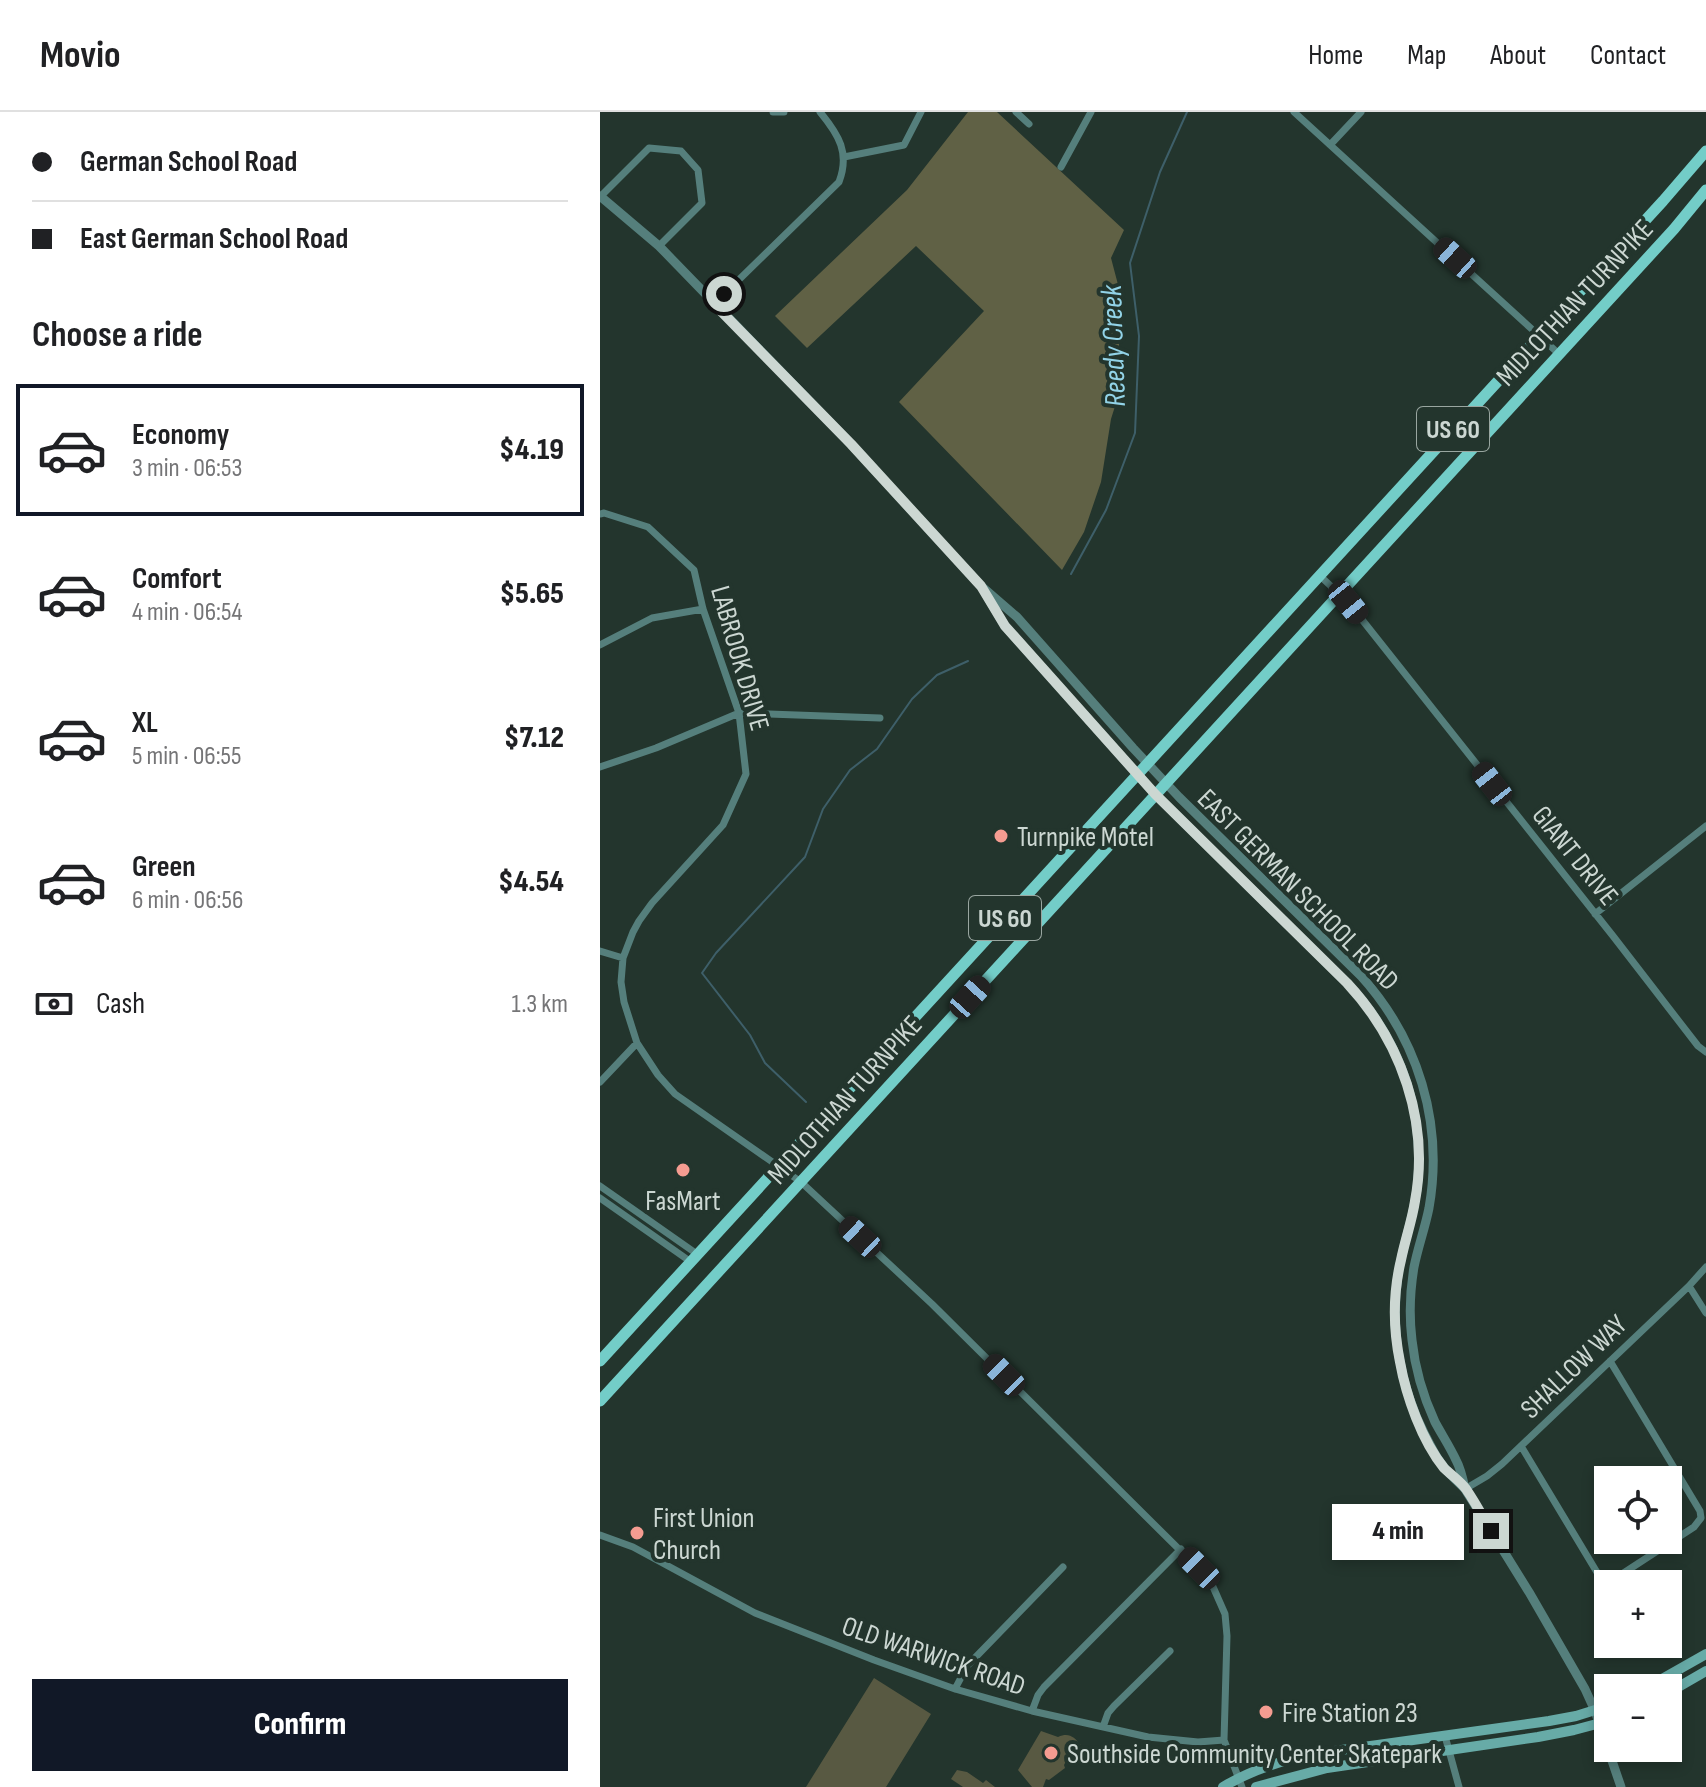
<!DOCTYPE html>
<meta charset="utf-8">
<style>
body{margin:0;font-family:"Sofia Sans Condensed",sans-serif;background:#f2f2f2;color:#202124;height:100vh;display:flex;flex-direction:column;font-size:30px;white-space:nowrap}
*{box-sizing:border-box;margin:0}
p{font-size:26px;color:#757577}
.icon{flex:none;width:44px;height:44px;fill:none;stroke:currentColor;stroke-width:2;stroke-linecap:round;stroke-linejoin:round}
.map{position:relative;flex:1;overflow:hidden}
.side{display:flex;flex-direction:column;background:#fff;width:600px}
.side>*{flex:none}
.banner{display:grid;align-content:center;height:176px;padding:0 32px;background:#fff}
.buttons{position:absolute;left:994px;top:1354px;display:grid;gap:16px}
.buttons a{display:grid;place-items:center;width:88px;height:88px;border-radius:0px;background:#fff;box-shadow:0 4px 12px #0003;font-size:40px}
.end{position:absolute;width:36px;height:36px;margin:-18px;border:10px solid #ccd7d2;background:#111;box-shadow:0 0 0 4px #111}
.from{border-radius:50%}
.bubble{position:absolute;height:56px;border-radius:0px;background:#fff;box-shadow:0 4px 12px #0003;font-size:26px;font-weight:800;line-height:56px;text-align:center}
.car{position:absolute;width:24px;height:48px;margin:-24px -12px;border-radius:10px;box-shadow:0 0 6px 2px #0007;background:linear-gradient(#222 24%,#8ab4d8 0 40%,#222 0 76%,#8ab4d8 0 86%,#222 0)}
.banner b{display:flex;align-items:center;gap:28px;height:76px;font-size:30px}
.banner b+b{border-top:2px solid #e0e0e0}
.banner i{width:20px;height:20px;background:#202124}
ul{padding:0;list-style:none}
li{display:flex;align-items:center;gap:24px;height:132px;margin:0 16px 12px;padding:0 16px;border:4px solid transparent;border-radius:0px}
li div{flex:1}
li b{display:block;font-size:30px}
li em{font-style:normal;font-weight:800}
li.current{border-color:#111827}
li>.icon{width:72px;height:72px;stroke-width:1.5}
h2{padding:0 32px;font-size:36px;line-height:96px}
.pay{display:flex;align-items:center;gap:20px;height:88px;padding:0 32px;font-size:30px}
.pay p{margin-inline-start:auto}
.cta{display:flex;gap:16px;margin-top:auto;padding:16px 32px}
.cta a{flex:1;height:92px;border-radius:0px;background:#111827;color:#fff;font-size:32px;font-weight:800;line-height:92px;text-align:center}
header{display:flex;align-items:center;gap:48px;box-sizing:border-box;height:112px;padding:0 40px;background:#fff;border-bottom:2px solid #e0e0e0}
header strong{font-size:38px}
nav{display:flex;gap:44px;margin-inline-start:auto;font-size:28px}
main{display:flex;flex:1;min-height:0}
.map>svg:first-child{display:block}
</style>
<header>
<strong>Movio</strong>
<nav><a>Home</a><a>Map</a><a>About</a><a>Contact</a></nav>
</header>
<main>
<section class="side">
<div class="banner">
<b><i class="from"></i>German School Road</b>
<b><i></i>East German School Road</b>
</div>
<h2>Choose a ride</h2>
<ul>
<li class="current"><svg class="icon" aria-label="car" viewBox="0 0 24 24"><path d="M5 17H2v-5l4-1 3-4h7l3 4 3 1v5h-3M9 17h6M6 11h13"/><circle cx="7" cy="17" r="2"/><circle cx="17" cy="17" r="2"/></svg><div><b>Economy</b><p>3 min · 06:53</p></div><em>$4.19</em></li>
<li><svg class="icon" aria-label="car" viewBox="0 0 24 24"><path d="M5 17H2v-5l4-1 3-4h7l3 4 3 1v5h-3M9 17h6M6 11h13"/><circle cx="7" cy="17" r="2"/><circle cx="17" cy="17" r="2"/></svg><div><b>Comfort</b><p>4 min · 06:54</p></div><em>$5.65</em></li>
<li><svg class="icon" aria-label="car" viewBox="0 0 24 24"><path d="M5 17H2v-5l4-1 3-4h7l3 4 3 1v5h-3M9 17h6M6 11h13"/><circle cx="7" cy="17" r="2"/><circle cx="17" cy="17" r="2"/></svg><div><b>XL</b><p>5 min · 06:55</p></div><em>$7.12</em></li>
<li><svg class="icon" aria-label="car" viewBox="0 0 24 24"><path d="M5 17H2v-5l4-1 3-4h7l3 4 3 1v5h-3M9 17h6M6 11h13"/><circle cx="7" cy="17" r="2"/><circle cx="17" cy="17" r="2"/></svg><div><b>Green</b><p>6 min · 06:56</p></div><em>$4.54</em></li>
</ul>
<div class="pay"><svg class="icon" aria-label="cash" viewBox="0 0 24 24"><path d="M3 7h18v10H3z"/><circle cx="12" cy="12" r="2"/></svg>Cash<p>1.3 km</p></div>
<div class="cta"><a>Confirm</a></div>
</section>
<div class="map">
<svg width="1106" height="1675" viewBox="0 0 1106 1675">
<rect width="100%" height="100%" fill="#23352d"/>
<!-- green -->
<path fill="#585942" d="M274,1566l57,36 -45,73h-80z
M441,1619l17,6c11,-5 16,0 23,8l-14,14 -3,6 1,3 -16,12 -3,-1 -3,8h-11l-14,-17z
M357,1658l10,2 16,11 3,-3 9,7h-32l-12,-8z"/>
<!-- forest -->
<path fill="#606145" d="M368,0h29l127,118 -13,28 10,38 -2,49 4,36 -12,38 -10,63 -17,50 -22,38 -163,-168 85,-91 -68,-65 -109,102 -32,-32 132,-126z"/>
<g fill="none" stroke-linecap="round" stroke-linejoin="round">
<!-- stream -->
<path stroke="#3e5f69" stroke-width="2" d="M471,462l35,-64 29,-77 4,-97 -9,-73 30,-91 27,-60
M206,990l-41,-39 -15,-28 -48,-62 14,-20 89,-96 18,-48 27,-39 27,-21 35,-50 25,-24 31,-14"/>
<!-- minor -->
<path stroke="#557f7c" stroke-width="7" d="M173,0h11
M416,0l13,12
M694,0l265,242
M730,33l31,-33
M244,45l60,-12 17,-33
M461,55l30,-55
M1,84l48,-48 32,3 17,19 4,33 -43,43
M114,192l125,-122c11,-29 0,-47 -19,-70
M0,402l4,-1 44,14 46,43 9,39 36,104 7,61 -23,51 -71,78 -13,18 -6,11 -10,26 -2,24 3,20 13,41 21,32 17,19 126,88 131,122 278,276 15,34 2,22 -3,104
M719,463l29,27 265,334 85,110 8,6
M0,533l52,-27 51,-9
M0,655l56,-19 83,-35 141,5
M995,802l111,-88
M0,839l23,7
M0,970l37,-39
M0,1074l97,68
M0,1086l91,64
M1089,1174l17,27
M921,1334l77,128c10,4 15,4 24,0l72,-47 7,-9 -1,-7 -90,-150
M865,1377l22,-13 15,-12 187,-178 17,-19
M0,1423l33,12 122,66 119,47 81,29 77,22 116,26 50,5 26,-2 18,47
M355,1577l12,-23 96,-99
M432,1599l6,-16 6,-8 137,-138
M503,1615l5,-14 6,-7 56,-55
M845,1624l14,51"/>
<!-- tertiary -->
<path stroke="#557f7c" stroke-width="9" d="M0,84l59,50 192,198 130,142 36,31 116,131 46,49 182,179c57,63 83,147 68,232 -4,20 -11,39 -15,59 -4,24 -5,49 -2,73 3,29 11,56 23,82 7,13 15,25 21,38 5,9 7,19 9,29
M387,484l18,30 150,168 192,189c51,53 76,122 71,196 -2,33 -15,63 -20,96 -8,55 2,111 27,160 6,11 11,23 19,32 6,8 14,15 21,22l64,103 56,97 10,22 26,76"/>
<!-- secondary -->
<path stroke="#67aba7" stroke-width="10" d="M1046,1576l60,-34
M1068,1581l38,-22
M623,1675c26,-16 54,-25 83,-32l243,-34 27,-5 32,-10
M656,1675l71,-19 211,-31 36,-7 34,-9"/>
<!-- primary -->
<path stroke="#73cdc8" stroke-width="11" d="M0,1249l1063,-1160 43,-50
M0,1289l1074,-1172 32,-39"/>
</g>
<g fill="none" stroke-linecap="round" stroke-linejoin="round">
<!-- route -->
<path stroke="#ccd7d2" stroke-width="10" d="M124,182l-10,10 137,140 130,142 24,40 150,168 192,189c54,58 83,139 68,218 -3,20 -10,39 -14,59 -8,33 -8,68 -1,102 6,34 22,79 44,106 7,7 16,13 22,21 9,13 17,28 25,42"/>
</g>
<!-- markers -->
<g fill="#f59c91" stroke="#23352d" stroke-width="3">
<circle cx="401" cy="724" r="8"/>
<circle cx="83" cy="1058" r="8"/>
<circle cx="37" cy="1421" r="8"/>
<circle cx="666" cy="1600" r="8"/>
<circle cx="451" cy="1641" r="8"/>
</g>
<g text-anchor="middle" stroke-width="8" stroke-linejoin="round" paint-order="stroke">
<!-- shield labels -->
<g fill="#23352d" stroke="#99a6a0" stroke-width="2">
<rect x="817" y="295" width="72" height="44" rx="6"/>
<rect x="369" y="784" width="72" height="44" rx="6"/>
</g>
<g font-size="26" font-weight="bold" fill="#ccd7d2">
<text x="853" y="326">US 60</text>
<text x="405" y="815">US 60</text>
</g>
<!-- street labels -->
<g font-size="28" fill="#ccd7d2" stroke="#23352d">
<text transform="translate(974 190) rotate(-47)" y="10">MIDLOTHIAN TURNPIKE</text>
<text transform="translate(141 546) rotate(74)" y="10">LABROOK DRIVE</text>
<text transform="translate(976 743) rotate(51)" y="10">GIANT DRIVE</text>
<text transform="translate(699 777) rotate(45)" y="10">EAST GERMAN SCHOOL ROAD</text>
<text transform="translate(244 987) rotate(-48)" y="10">MIDLOTHIAN TURNPIKE</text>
<text transform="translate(973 1254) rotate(-44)" y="10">SHALLOW WAY</text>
<text transform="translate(334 1543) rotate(19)" y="10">OLD WARWICK ROAD</text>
</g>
<!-- poi labels -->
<g font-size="28" fill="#ccd7d2" stroke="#23352d" text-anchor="start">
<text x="417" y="734">Turnpike Motel</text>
<text x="83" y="1098" text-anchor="middle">FasMart</text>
<text x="53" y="1415">First Union<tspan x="53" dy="32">Church</tspan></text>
<text x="682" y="1610">Fire Station 23</text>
<text x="467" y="1651">Southside Community Center Skatepark</text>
</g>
<!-- water labels -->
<g font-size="30" font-style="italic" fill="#92d3e7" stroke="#23352d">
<text transform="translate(513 234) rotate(-92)" y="10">Reedy Creek</text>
</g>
</g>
</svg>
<div class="buttons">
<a><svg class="icon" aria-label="locate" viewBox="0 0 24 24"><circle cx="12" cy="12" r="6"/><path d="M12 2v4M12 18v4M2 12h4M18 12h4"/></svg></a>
<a>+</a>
<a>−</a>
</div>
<i class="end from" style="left:124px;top:182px"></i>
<i class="end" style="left:891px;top:1419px"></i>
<div class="bubble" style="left:732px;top:1392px;width:132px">4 min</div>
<i class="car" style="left:855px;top:146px;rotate:312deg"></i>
<i class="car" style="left:748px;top:490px;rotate:141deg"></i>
<i class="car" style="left:892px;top:672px;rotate:322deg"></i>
<i class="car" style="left:370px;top:885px;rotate:42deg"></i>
<i class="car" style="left:260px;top:1125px;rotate:313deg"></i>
<i class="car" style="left:404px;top:1263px;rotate:315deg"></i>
<i class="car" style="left:599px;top:1456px;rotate:315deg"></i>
</div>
</main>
